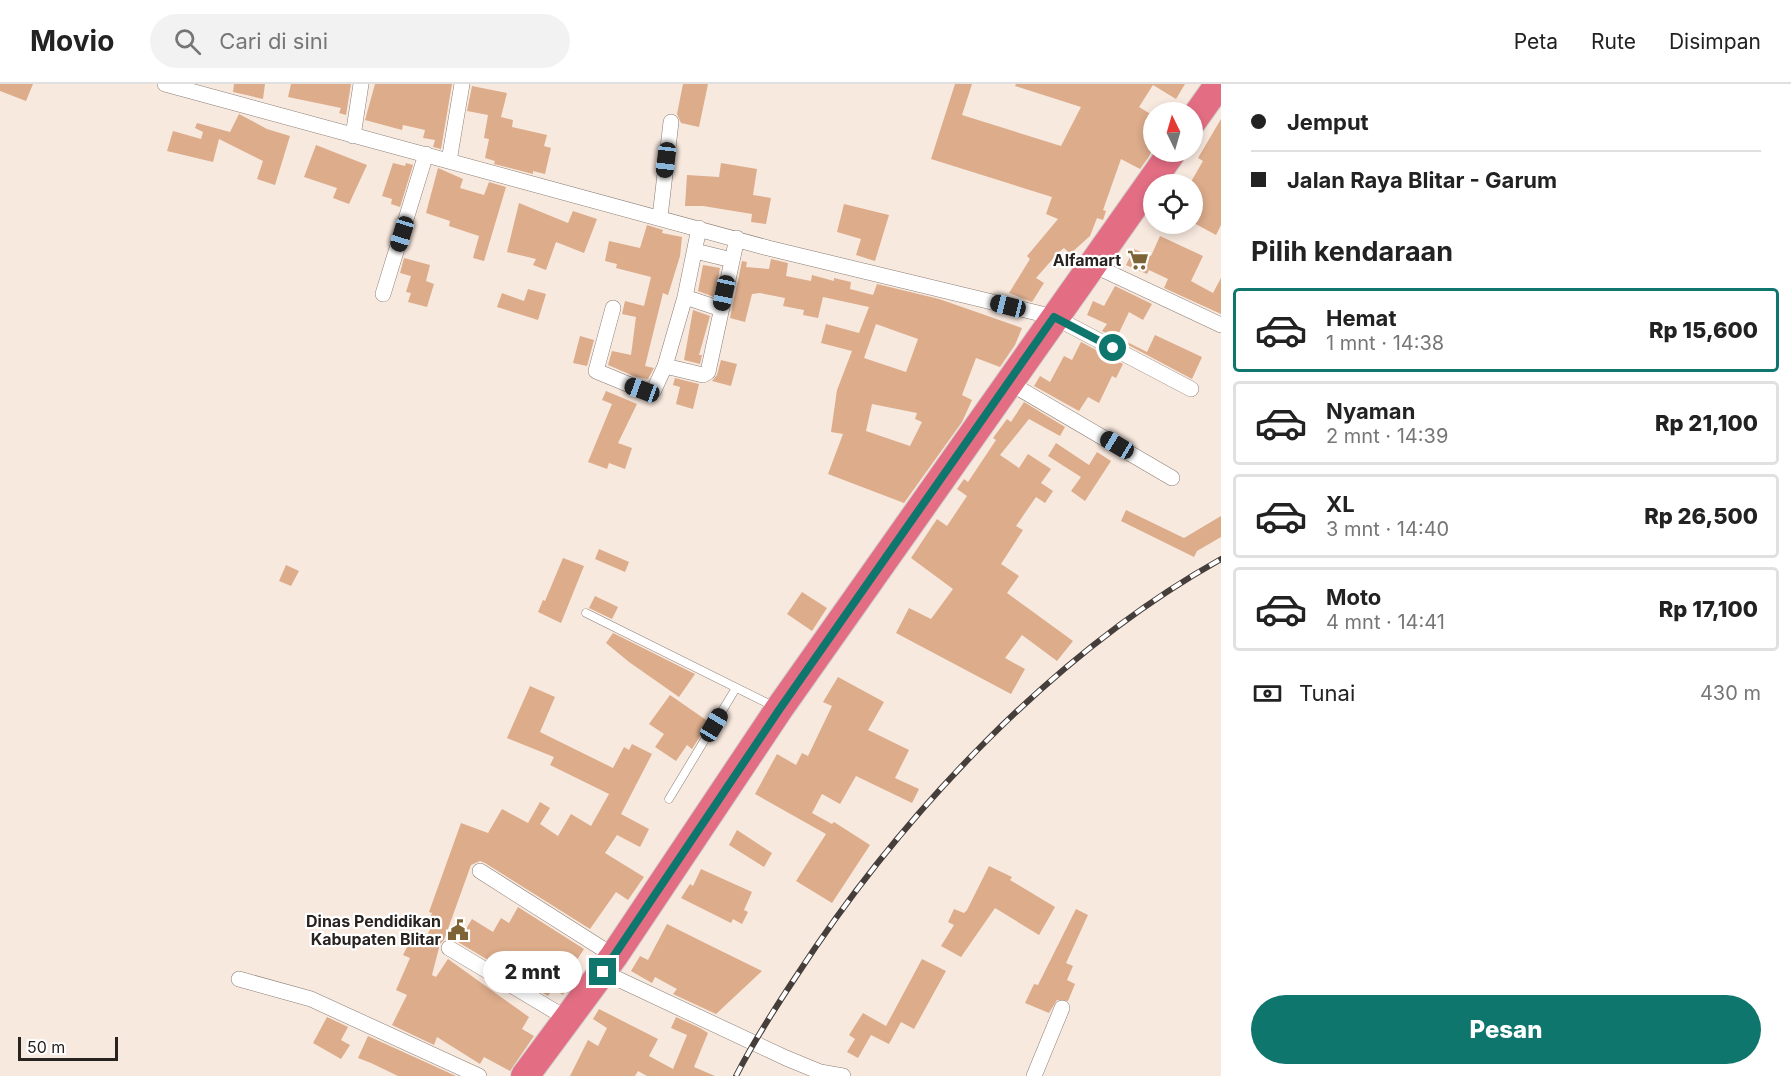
<!DOCTYPE html>
<html lang="id">
<meta charset="utf-8">
<style>
body{margin:0;font-family:Inter,sans-serif;background:#f2f2f2;color:#222;height:100vh;display:flex;flex-direction:column;font-size:22px;white-space:nowrap}
*{box-sizing:border-box;margin:0}
p{font-size:20px;color:#767676}
.icon{flex:none;width:33px;height:33px;fill:none;stroke:currentColor;stroke-width:2;stroke-linecap:round;stroke-linejoin:round}
.map{position:relative;flex:1;overflow:hidden}
.panel{display:flex;flex-direction:column;background:#fff;width:570px}
.panel>*{flex:none}
.guide{display:grid;align-content:center;height:132px;padding:0 30px;background:#fff}
.needle{width:39px;rotate:355deg}
.buttons{position:absolute;left:1143px;top:18px;display:grid;gap:12px}
.buttons a{display:grid;place-items:center;width:60px;height:60px;border-radius:50%;background:#fff;box-shadow:0 3px 9px #0003;font-size:30px}
.scale{position:absolute;left:18px;bottom:15px;width:100px;box-sizing:border-box;padding-left:6px;border:3px solid #292320;border-top:0;font-size:16px;line-height:21px;white-space:nowrap;color:#292320;-webkit-text-stroke:4px #fff;paint-order:stroke}
.end{position:absolute;width:27px;height:27px;margin:-14px;border:8px solid #0f766e;background:#fff;box-shadow:0 0 0 3px #fff}
.from{border-radius:50%}
.bubble{position:absolute;height:42px;border-radius:21px;background:#fff;box-shadow:0 3px 9px #0003;font-size:20px;font-weight:800;line-height:42px;text-align:center}
.car{position:absolute;width:18px;height:36px;margin:-18px -9px;border-radius:8px;box-shadow:0 0 4px 2px #0007;background:linear-gradient(#222 24%,#8ab4d8 0 40%,#222 0 76%,#8ab4d8 0 86%,#222 0)}
.guide b{display:flex;align-items:center;gap:21px;height:57px;font-size:22px}
.guide b+b{border-top:2px solid #e0e0e0}
.guide i{width:15px;height:15px;background:#222}
ul{padding:0;list-style:none}
li{display:flex;align-items:center;gap:18px;height:84px;margin:0 12px 9px;padding:0 18px;border:3px solid #e0e0e0;border-radius:6px}
li div{flex:1}
li b{display:block;font-size:22px}
li em{font-style:normal;font-weight:800}
li.active{border-color:#0f766e}
li>.icon{width:54px;height:54px;stroke-width:1.5}
h2{padding:0 30px;font-size:27px;line-height:72px}
.pay{display:flex;align-items:center;gap:15px;height:66px;padding:0 30px;font-size:22px}
.pay p{margin-inline-start:auto}
.cta{display:flex;gap:12px;margin-top:auto;padding:12px 30px}
.cta a{flex:1;height:69px;border-radius:36px;background:#0f766e;color:#fff;font-size:24px;font-weight:800;line-height:69px;text-align:center}
header{display:flex;align-items:center;gap:36px;box-sizing:border-box;height:84px;padding:0 30px;background:#fff;border-bottom:2px solid #e0e0e0}
header strong{font-size:28px}
nav{display:flex;gap:33px;margin-inline-start:auto;font-size:21px}
.search{width:420px;height:54px;background:#f2f2f2;display:flex;align-items:center;gap:15px;box-sizing:border-box;padding:0 21px;border-radius:33px;color:#767676;font-size:22px}
main{display:flex;flex:1;min-height:0}
.map>svg:first-child{display:block}
</style>
<header>
<strong>Movio</strong>
<div class="search"><svg class="icon" aria-label="search" viewBox="0 0 24 24"><circle cx="10" cy="10" r="6"/><path d="M15 15l6 6"/></svg>Cari di sini</div>
<nav><a>Peta</a><a>Rute</a><a>Disimpan</a></nav>
</header>
<main>
<div class="map">
<svg width="1221" height="992" viewBox="0 0 1221 992">
<rect width="100%" height="100%" fill="#f8e9df"/>
<!-- building -->
<path fill="#dcac8b" fill-rule="evenodd" d="M0,0h33l-7,17 -26,-10z
M234,0h31l-2,15 -30,-7z
M291,0h60l-5,31 -7,-2 2,-5 -53,-11z
M375,0h77l-11,65 -8,-2 2,-7 -12,-2 2,-8 -22,-5 -1,5 -37,-10z
M683,0h25l-9,43 -18,-4 -4,-9z
M955,0h17l-10,31 99,31 20,-39 -66,-21 1,-2h169l-9,15 -23,-14 -14,22 15,9v31l-6,11 -8,11 -19,-10 -18,51 3,1 -3,9 -6,-2 -7,18 -20,18 -6,-6 -6,5 -22,25 8,5 -12,19 -23,-9 21,-34 -3,-3 31,-37 -12,-5 6,-17 -121,-38z
M472,2l35,7 -6,24 12,3 -1,7 35,8 -3,11 7,2 -6,26 -12,-3v3l-39,-10 1,-3 -10,-3 4,-19 -5,-1 4,-23 -21,-4z
M239,30l28,15 23,7 -15,49 -18,-6 6,-18 -44,-22 -6,23 -46,-11 6,-20 28,8 2,-7 -8,-4 2,-5 33,9z
M1221,35v106l-5,10 -24,-13v-42l11,-19 -5,-3z
M316,61l51,20 -18,39 -16,-6 4,-10 -33,-11z
M393,79l12,3 1,-3 7,2 -13,42 -9,-3 1,-5 -10,-3z
M721,79l36,6 -4,26 18,3 -5,26 -15,-2 1,-8 -49,-8h-18l2,-31 32,2z
M438,84l25,11 -3,9 24,7 5,-13 17,5 -22,74 -11,-3 6,-22 -30,-10 1,-5 -24,-8z
M519,119l49,20 5,-12 24,8 -13,34 -28,-11 -10,28 -13,-5 3,-6 -29,-7z
M844,120l45,11 -14,46 -19,-6 5,-16 -24,-7z
M647,141l16,5 -1,3 20,4 -2,19 -12,39 -5,-2 -18,73 9,2 -6,11 -12,-2 -28,-12 4,-14 19,4 5,-38 -14,-3 3,-13 19,5 7,-29 -35,-9 1,-4 -12,-3 4,-20 31,7z
M1160,152l43,20 -12,25 22,12 8,-15v36l-57,-26 4,-9 -19,-9 -2,4 -21,-9 8,-16 17,7z
M404,174l26,7 -4,16 8,3 -7,23 -19,-5 3,-9 -5,-1 5,-16 -11,-3z
M771,175l17,4 -2,13 25,5 1,-6 22,6v-3l17,4 -1,7 23,6 4,-11 62,15 83,29 -7,17 -15,22 -24,-9 -14,37 10,5 -10,22 -58,81 -76,-29 15,-40 -12,-2 6,-42 15,-39 -31,-8 5,-19 33,9 10,-26 -46,-10 -5,21 -15,-3 1,-5 -21,-4 2,-8 -25,-5 -8,1 -7,28 -15,-4 12,-57 5,1 -1,5 23,2zM876,240l42,15 -12,33 -42,-14zM872,320l45,9 -2,6 7,3 -12,24 -44,-15z
M703,181l17,3 -6,29 -16,-6z
M1115,202l37,18 -9,16 -14,-8 -12,25 30,15 8,-17 47,22 -10,22 -90,-48 5,-7 -20,-9 6,-14 11,5z
M528,205l18,5 -8,26 -41,-13 5,-14 22,8z
M693,226l17,6 -11,39h3l-2,9 -16,-4z
M580,252l14,4 -7,26 -14,-3z
M1081,258l42,22 -7,14 -4,-2 -13,27 -11,-6 -9,14 -45,-25 6,-10 10,6 14,-26 8,4z
M721,276l16,4 -6,22 -19,-5 5,-6z
M675,294l24,6 -6,25 -17,-5 4,-17 -7,-2z
M606,307l31,13 -19,39 14,5 -7,21 -16,-6 -2,6 -19,-7 24,-58 -10,-4z
M1024,318l41,25 -5,9 -31,-17 -29,36 19,13 9,-14 23,15 -10,14 12,8 -8,12 -9,-6 -20,29 7,4 -22,34 18,12 -12,17 66,48 -16,20 -35,-26 -17,23 20,11 -14,25 -115,-61 13,-25 22,11 22,-30 -42,-31 26,-39 10,7 20,-30 -10,-7 7,-10 4,3 28,-42 -3,-2 14,-19 4,3z
M1056,359l33,22 8,-13 14,9 -26,40 -14,-10 10,-14 -33,-21z
M1126,426l58,28 37,-22v21l-24,14 -3,6 -73,-36z
M599,465l30,13 -4,10 -30,-13z
M563,474l21,8 -23,57 -23,-11 5,-12 2,1z
M286,481l13,6 -8,15 -12,-5z
M802,508l25,16 -15,23 -25,-17z
M595,512l23,11 -6,12 -23,-11z
M613,549l82,41 -16,23 -50,-35 -23,-19z
M838,593l46,25 -16,28 41,20 -14,28 24,11 -7,14 -56,-27 -16,28 -18,-10 -10,19 20,11 2,-2 36,23 -38,58 -36,-22 30,-47 -71,-40 22,-40 19,11 6,-12 6,3 24,-50 -9,-4z
M530,602l25,11 -15,35 73,36 11,-21 5,3 3,-6 20,10 -31,60 28,15 -9,18 -23,-12 -12,18 39,24 -16,23 -12,-8 -26,37 -105,-66 -5,-2 -9,4 -27,75 -4,4 -8,31 4,2 12,-18 81,58 -7,12 12,7 -24,35 -26,-14 -4,7 -43,-27 -3,8 -42,-20 15,-30 -11,-5 14,-32 -7,-3 7,-14 12,6 9,-20 -4,-2 5,-12 -3,-1 32,-89 27,10 14,-24 26,14 12,-21 10,6 -10,16 18,12 13,-22 20,12 18,-32 -59,-29 4,-8 -47,-19z
M670,611l39,27 -17,27 -5,-4 -11,16 -21,-14 9,-13 -15,-10z
M737,746l35,23 -8,14 -35,-22z
M989,782l23,11 -2,3 45,27 -16,28 -44,-27 -34,49 -20,-11 13,-21 -6,-3 6,-13 10,4 3,-3z
M701,785l51,23 -8,18 4,2 -6,12 -9,-5 -2,4 -50,-25 9,-14 3,2z
M518,823l66,42 -19,29 6,4 -8,13 -10,-6 -5,7 -90,-54 14,-23 21,13 8,-14 8,5z
M1076,825l12,6 -22,48 7,3 -6,14 8,4 -7,17 -11,-1 -8,13 -24,-10 9,-19 4,1z
M667,840l36,18 59,29 -46,43 -43,-20 4,-5 -22,-12 -3,6 -21,-12 9,-15 8,4z
M922,875l24,12 -32,58 -13,-7 -12,22 -18,-9 -13,23 -11,-6 8,-13 -6,-4 14,-22 23,13z
M599,925l59,30 -9,17 24,13 14,-34 -16,-7 5,-11 24,11 8,5 -14,34 21,9h-68l-9,-5 -3,5h-65l18,-36 10,6 9,-18 -14,-9z
M327,933l21,10 -7,13 9,5 -9,14 -28,-16z
M368,952l88,40h-58l-27,-13 -13,-5z"/>
<g fill="none" stroke-linecap="round" stroke-linejoin="round">
<defs>
<path id="lane" d="M586,529l189,94
M669,715l67,-111"/>
<path id="street" d="M165,0l603,164 286,69 137,72
M353,52l8,-52
M449,77l13,-77
M660,133l11,-95
M695,167l37,9
M1093,181l128,60
M383,210l43,-140
M685,213l36,12
M613,224l-17,63 46,19h12l11,-24 20,-69 14,-69
M665,282l38,9 5,-3 29,-134
M1008,298l164,96
M480,787l134,85
M449,864l117,70
M603,888l183,86 34,14 23,4
M239,895l72,20 168,77
M1034,992l28,-68"/>
<path id="highway" d="M1192,38l27,-38
M525,992l89,-120 165,-247 393,-557"/>
</defs>
<!-- lane casing -->
<use href="#lane" stroke="#8a7d74" stroke-width="9"/>
<!-- street casing -->
<use href="#street" stroke="#8a7d74" stroke-width="16"/>
<!-- highway casing -->
<use href="#highway" stroke="#d0cfce" stroke-width="30"/>
<!-- lane -->
<use href="#lane" stroke="#fff" stroke-width="8"/>
<!-- street -->
<use href="#street" stroke="#fff" stroke-width="15"/>
<!-- highway -->
<use href="#highway" stroke="#e36e84" stroke-width="28"/>
<defs>
<path id="rail" d="M736,992c18,-35 39,-68 61,-101 104,-160 256,-322 424,-416"/>
</defs>
<!-- rail casing -->
<use href="#rail" stroke="#453e3a" stroke-width="6"/>
<!-- rail -->
<use href="#rail" stroke="#fff" stroke-width="4" stroke-dasharray="11" stroke-linecap="butt"/>
</g>
<g fill="none" stroke-linecap="round" stroke-linejoin="round">
<!-- route -->
<path stroke="#0f766e" stroke-width="8" d="M603,888l176,-262 275,-393 59,31"/>
</g>
<!-- icons -->
<defs>
<symbol id="supermarket-bare" viewBox="-9 -9 18 18"><path d="M-6-5.5h2.5l.6 2H6L4.5 2H-2.5L-4.4-4H-6ZM-1.5 3.2a1.3 1.3 0 1 0 .1 0ZM3 3.2a1.3 1.3 0 1 0 .1 0Z" fill="#7d6335" stroke="#fff" stroke-width="2.5" paint-order="stroke"/></symbol>
<symbol id="civic-bare" viewBox="-9 -9 18 18"><path d="M-.6-6.5H3V-4.5H.6V-3L4-1V1h2V6H-6V1h2V-1L-.6-3ZM-1.2 2.5V6h2.4V2.5Z" fill="#7d6335" stroke="#fff" stroke-width="2.5" paint-order="stroke"/></symbol>
</defs>
<g fill-rule="evenodd">
<use href="#supermarket-bare" x="1123" y="161" width="30" height="30"/>
<use href="#civic-bare" x="443" y="831" width="30" height="30"/>
</g>
<g text-anchor="middle" stroke-width="4.5" stroke-linejoin="round" paint-order="stroke">
<!-- poi labels -->
<g font-size="16" font-weight="bold" fill="#292320" stroke="#fff" text-anchor="end">
<text x="1121" y="182">Alfamart</text>
<text x="441" y="843">Dinas Pendidikan<tspan x="441" dy="18">Kabupaten Blitar</tspan></text>
</g>
</g>
</svg>
<div class="buttons">
<a><svg class="needle" viewBox="-14 -14 28 28"><path d="M0-13l5 13h-10z" fill="#e53935"/><path d="M0 13l5-13h-10z" fill="#767676"/></svg></a>
<a><svg class="icon" aria-label="locate" viewBox="0 0 24 24"><circle cx="12" cy="12" r="6"/><path d="M12 2v4M12 18v4M2 12h4M18 12h4"/></svg></a>
</div>
<div class="scale">50 m</div>
<i class="end from" style="left:1113px;top:264px"></i>
<i class="end" style="left:603px;top:888px"></i>
<div class="bubble" style="left:483px;top:867px;width:99px">2 mnt</div>
<i class="car" style="left:666px;top:76px;rotate:187deg"></i>
<i class="car" style="left:402px;top:150px;rotate:197deg"></i>
<i class="car" style="left:724px;top:209px;rotate:192deg"></i>
<i class="car" style="left:1008px;top:222px;rotate:284deg"></i>
<i class="car" style="left:642px;top:306px;rotate:290deg"></i>
<i class="car" style="left:1117px;top:361px;rotate:301deg"></i>
<i class="car" style="left:714px;top:641px;rotate:31deg"></i>
</div>
<section class="panel">
<div class="guide">
<b><i class="from"></i>Jemput</b>
<b><i></i>Jalan Raya Blitar - Garum</b>
</div>
<h2>Pilih kendaraan</h2>
<ul>
<li class="active"><svg class="icon" aria-label="car" viewBox="0 0 24 24"><path d="M5 17H2v-5l4-1 3-4h7l3 4 3 1v5h-3M9 17h6M6 11h13"/><circle cx="7" cy="17" r="2"/><circle cx="17" cy="17" r="2"/></svg><div><b>Hemat</b><p>1 mnt · 14:38</p></div><em>Rp 15,600</em></li>
<li><svg class="icon" aria-label="car" viewBox="0 0 24 24"><path d="M5 17H2v-5l4-1 3-4h7l3 4 3 1v5h-3M9 17h6M6 11h13"/><circle cx="7" cy="17" r="2"/><circle cx="17" cy="17" r="2"/></svg><div><b>Nyaman</b><p>2 mnt · 14:39</p></div><em>Rp 21,100</em></li>
<li><svg class="icon" aria-label="car" viewBox="0 0 24 24"><path d="M5 17H2v-5l4-1 3-4h7l3 4 3 1v5h-3M9 17h6M6 11h13"/><circle cx="7" cy="17" r="2"/><circle cx="17" cy="17" r="2"/></svg><div><b>XL</b><p>3 mnt · 14:40</p></div><em>Rp 26,500</em></li>
<li><svg class="icon" aria-label="car" viewBox="0 0 24 24"><path d="M5 17H2v-5l4-1 3-4h7l3 4 3 1v5h-3M9 17h6M6 11h13"/><circle cx="7" cy="17" r="2"/><circle cx="17" cy="17" r="2"/></svg><div><b>Moto</b><p>4 mnt · 14:41</p></div><em>Rp 17,100</em></li>
</ul>
<div class="pay"><svg class="icon" aria-label="cash" viewBox="0 0 24 24"><path d="M3 7h18v10H3z"/><circle cx="12" cy="12" r="2"/></svg>Tunai<p>430 m</p></div>
<div class="cta"><a>Pesan</a></div>
</section>
</main>
